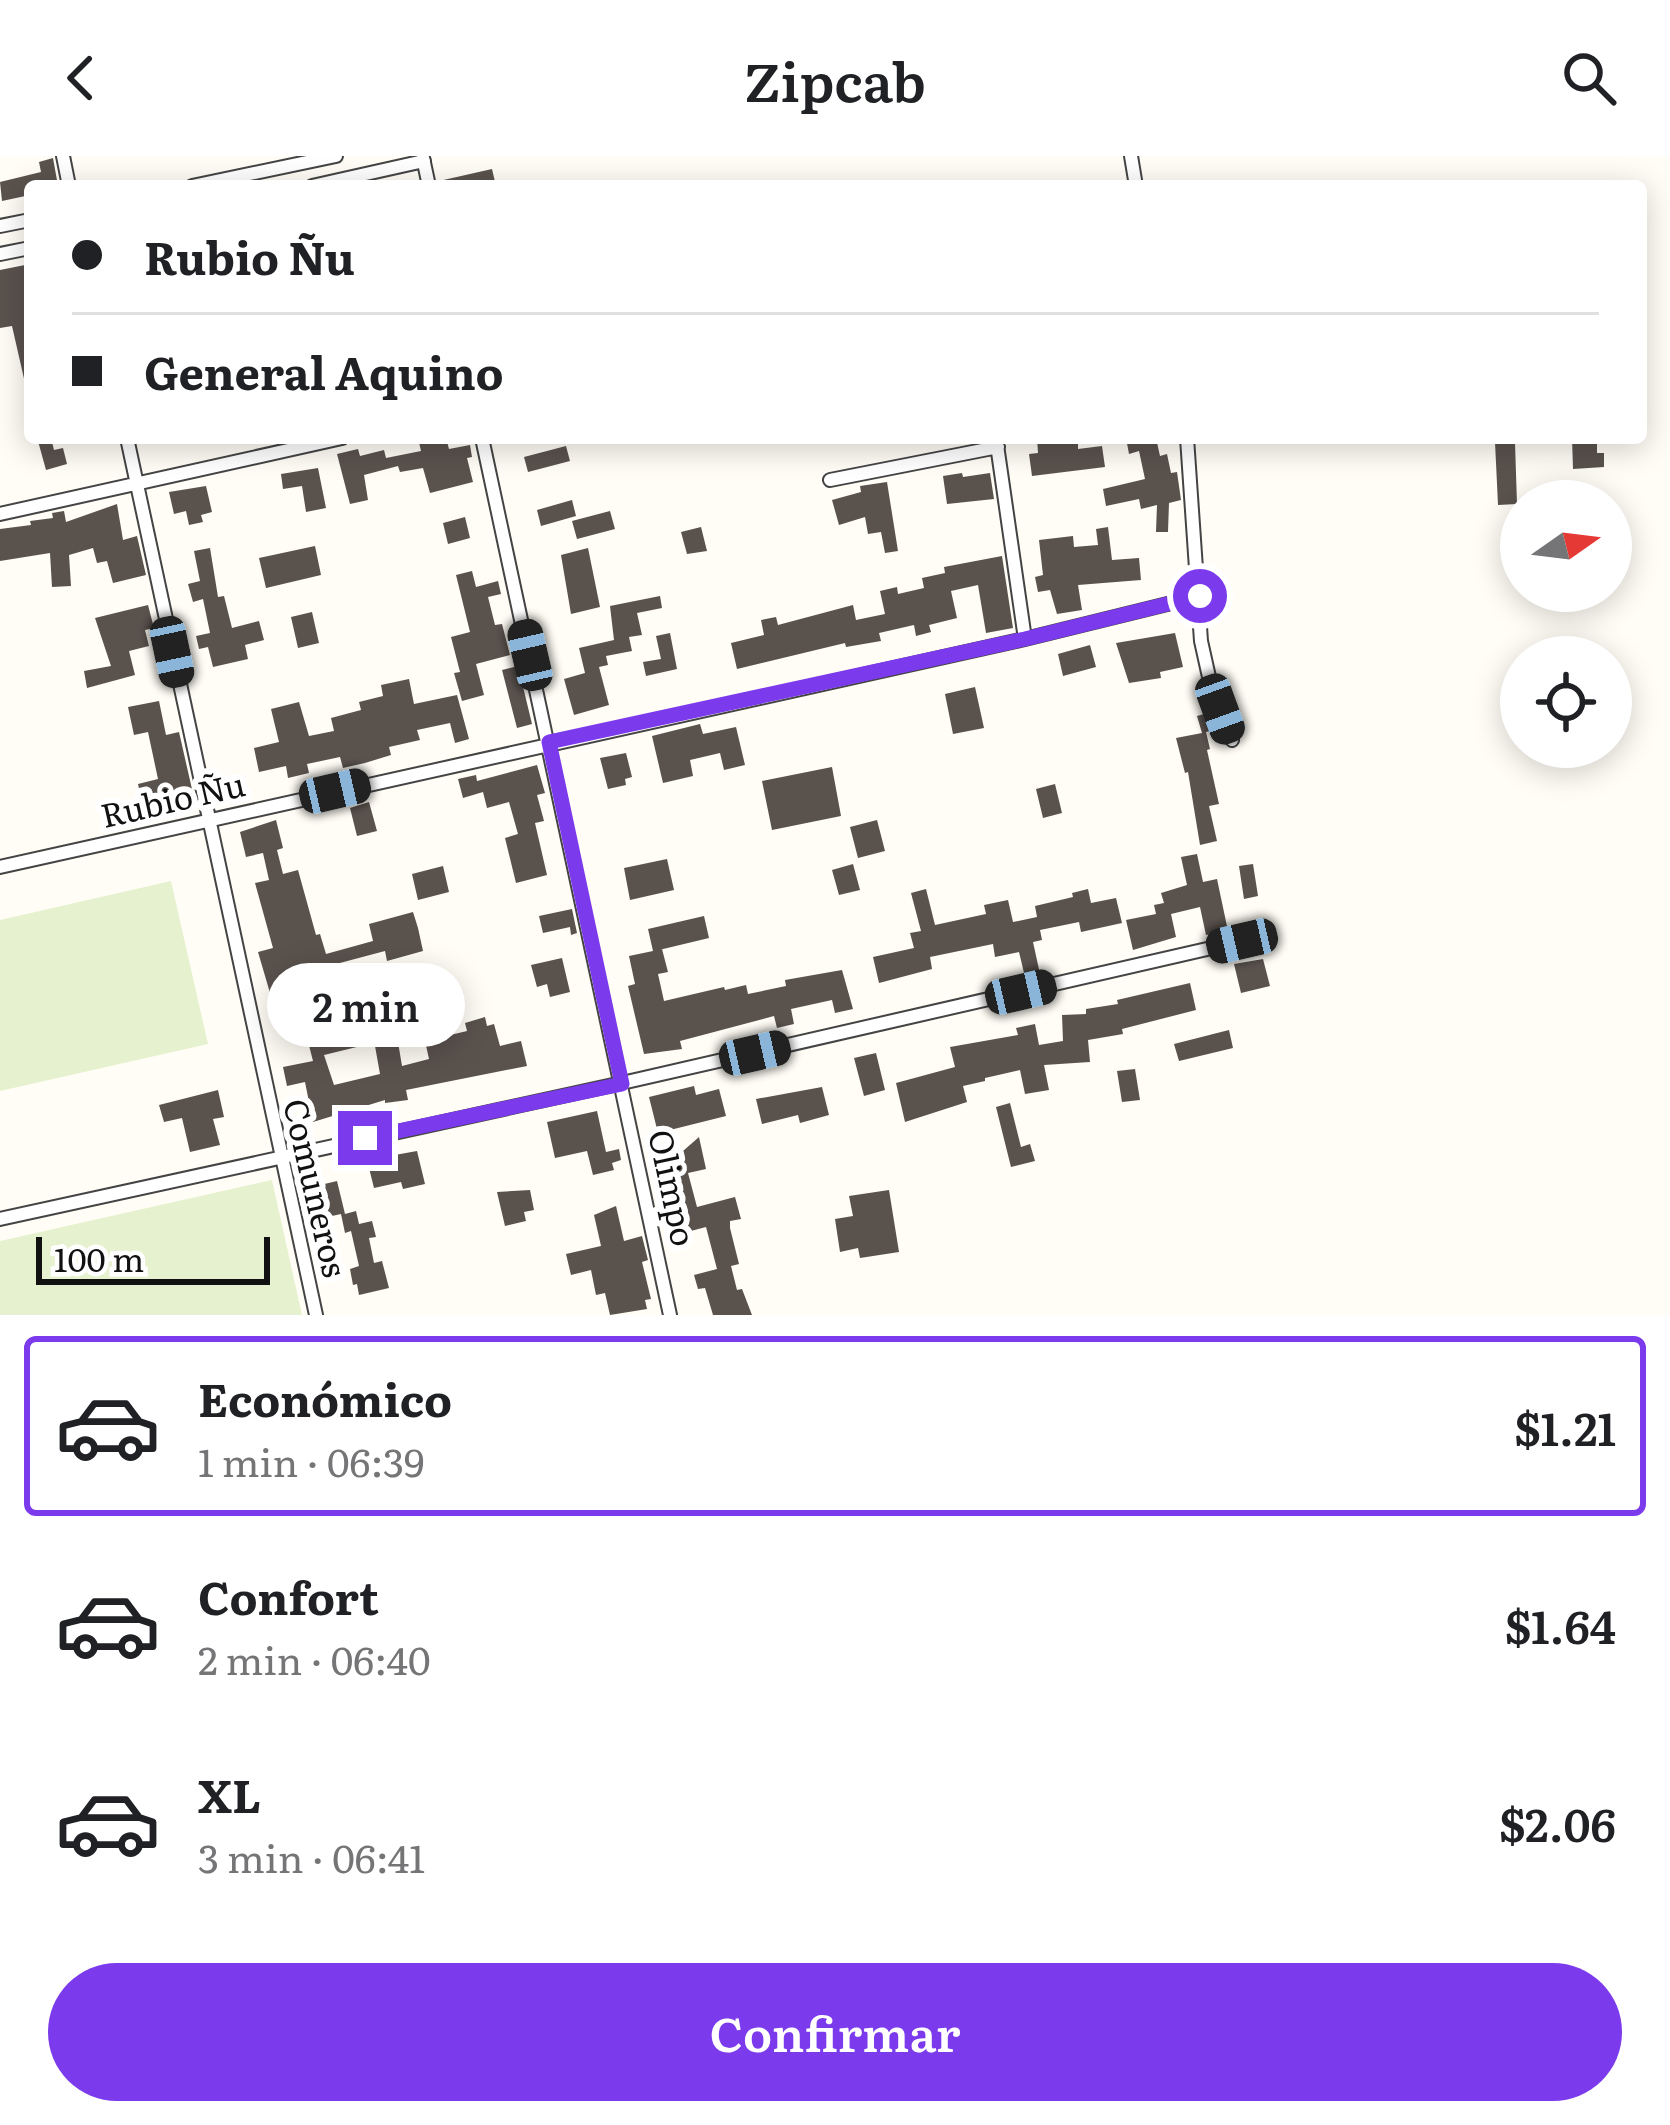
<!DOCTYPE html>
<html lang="es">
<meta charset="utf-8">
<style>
body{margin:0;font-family:Literata,serif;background:#f2f2f2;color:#202124;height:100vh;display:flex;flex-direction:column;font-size:45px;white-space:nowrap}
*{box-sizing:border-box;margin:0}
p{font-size:39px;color:#757577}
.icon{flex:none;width:66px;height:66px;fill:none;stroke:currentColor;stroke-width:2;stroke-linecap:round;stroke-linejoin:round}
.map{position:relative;height:1159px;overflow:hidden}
.sheet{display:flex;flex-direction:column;background:#fff;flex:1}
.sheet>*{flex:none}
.hud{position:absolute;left:24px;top:24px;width:1623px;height:264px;border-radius:12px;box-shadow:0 6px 30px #0003;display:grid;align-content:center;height:264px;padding:0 48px;background:#fff}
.needle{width:78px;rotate:76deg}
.fabs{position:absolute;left:1500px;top:324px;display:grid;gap:24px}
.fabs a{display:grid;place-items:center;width:132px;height:132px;border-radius:50%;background:#fff;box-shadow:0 6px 30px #0003;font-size:60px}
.scale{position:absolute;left:36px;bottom:30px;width:234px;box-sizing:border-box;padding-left:12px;border:6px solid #111;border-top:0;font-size:33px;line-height:42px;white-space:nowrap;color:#111;-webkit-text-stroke:9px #fff;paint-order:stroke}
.end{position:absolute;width:54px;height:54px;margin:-27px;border:15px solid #7c3aed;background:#fff;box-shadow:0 0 0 6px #fff}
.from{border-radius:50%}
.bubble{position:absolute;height:84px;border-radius:42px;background:#fff;box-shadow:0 6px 30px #0003;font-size:39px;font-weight:600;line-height:84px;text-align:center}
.car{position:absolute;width:36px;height:72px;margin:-36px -18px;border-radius:15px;box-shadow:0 0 9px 3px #0007;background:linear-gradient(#222 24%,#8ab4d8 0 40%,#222 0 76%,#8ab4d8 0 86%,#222 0)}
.hud b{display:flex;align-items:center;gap:42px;height:114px;font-size:45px}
.hud b+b{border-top:3px solid #e0e0e0}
.hud i{width:30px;height:30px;background:#202124}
ul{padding:21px 0 0;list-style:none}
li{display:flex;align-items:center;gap:36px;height:180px;margin:0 24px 18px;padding:0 24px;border:6px solid transparent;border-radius:12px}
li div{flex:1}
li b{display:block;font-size:45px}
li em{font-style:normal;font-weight:600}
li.selected{border-color:#7c3aed}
li>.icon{width:108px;height:108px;stroke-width:1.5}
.button{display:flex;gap:24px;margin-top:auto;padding:24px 48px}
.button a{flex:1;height:138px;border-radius:72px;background:#7c3aed;color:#fff;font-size:48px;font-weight:600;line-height:138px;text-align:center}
header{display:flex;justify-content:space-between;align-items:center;height:156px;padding:0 48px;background:#fff;font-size:54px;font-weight:600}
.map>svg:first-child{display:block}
</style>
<header><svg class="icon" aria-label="back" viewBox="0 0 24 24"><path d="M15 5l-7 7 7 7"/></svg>Zipcab<svg class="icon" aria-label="search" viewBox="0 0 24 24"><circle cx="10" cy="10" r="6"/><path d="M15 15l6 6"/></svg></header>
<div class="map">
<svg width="1670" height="1159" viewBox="0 0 1670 1159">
<rect width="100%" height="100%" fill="#fffdf5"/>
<!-- pitch -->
<path fill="#e6f2cf" d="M171,725l37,163 -208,47v-171z
M272,1024l30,135h-302v-74z"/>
<!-- building -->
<path fill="#5a524d" d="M53,2l5,28h-28v9l-28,6 -2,-19 41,-10 -2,-10z
M492,13l4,17h-56l-1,-5z
M30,108v119h-5l-13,-57 -12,2v-58z
M51,282l3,12 9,-2 4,16 -21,6 -8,-29z
M418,282h28l3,11 21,-4 2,12 -5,1 6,24 -43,11 -7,-25 -23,4 -2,-6 -34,9 4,25 -18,4 -13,-50 21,-5 2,7 24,-6 2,8 35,-7z
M1037,282h41v11l24,-3 3,21 -73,9 -3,-22 9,-1z
M1126,282h30l4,18 7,-2 4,19 6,-1 4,28 -12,3 -1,29h-12l1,-27 -16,4 -2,-10 -33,7 -3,-17 42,-10 -6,-28 -10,3z
M1572,282h25v15h7v14l-31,2z
M1495,286l20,1 2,61 -19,1z
M566,290l4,15 -42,11 -4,-15z
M318,312l8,40 -20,4 -4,-26 -19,3 -2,-15z
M962,317l1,4 27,-4 4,26 -47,5 -4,-28z
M887,326l11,69 -13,2 -4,-21 -13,2 -3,-17 -26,8 -7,-25 29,-8 -1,-6z
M206,330l6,26 -11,3 2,7 -14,3 -3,-14 -12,3 -5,-22z
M572,344l4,16 -35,10 -4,-16z
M117,348l6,36 14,-4 9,39 -33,8 -6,-22 -10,2 -4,-15 -24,7 2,31 -19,1 -2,-34 -50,8v-32l31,-4 -1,-4 23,-3 -1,-5 12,-2 2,11z
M610,355l5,18 -38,10 -5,-18z
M465,361l5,21 -22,6 -5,-21z
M701,371l6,24 -20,3 -6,-22z
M1108,371l4,33 27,-2 2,22 -63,5 4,25 -25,4 -7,-24 -12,2 -3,-15 8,-2 -4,-35 34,-4 1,11 24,-2 -2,-16z
M315,390l6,29 -55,13 -7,-30z
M210,392l8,49 6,-1 8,32 27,-7 5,19 -19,5 3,14 -35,8 -5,-20 -9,2 -3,-13 14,-3 -7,-34 -10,3 -5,-18 12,-3 -6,-30z
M588,392l12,59 -29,7 -10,-59z
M1002,400l11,72 -27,5 -8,-48 -27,6 6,27 -28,7 2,7 -15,4 -2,-11 -35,8 2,8 -35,6 -1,-4 -108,26 -6,-26 33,-8 -3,-15 15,-3 2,8 75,-20 3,15 29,-6 -5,-23 17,-4 1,7 26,-6 -2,-10 23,-5 -1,-6z
M472,415l4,16 22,-6 3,13 -13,3 7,28 7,-1 8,31 -34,9 8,31 -22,6 -8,-28 6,-1 -9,-35 19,-5 -14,-57z
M660,440l2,12 -25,5 5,22 -13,2 3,14 -26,5 2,9 -9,2 10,38 -35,10 -10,-36 21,-6 -6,-25 35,-8 -4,-34z
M148,449l6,23 -9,2 4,16 -20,5 6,24 -48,13 -3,-17 27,-5 -16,-48z
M312,456l7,31 -21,5 -7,-31z
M670,477l7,36 -31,7 -3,-14 18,-3 -5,-23z
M1175,477l8,34 -23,5 1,6 -32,5 -13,-40z
M1090,489l6,22 -33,9 -5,-22z
M518,510l14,58 -15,4 -15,-58z
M409,523l5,25 43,-9 12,44 -14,4 -5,-20 -33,7 3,10 -31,7 2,8 -26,8 -22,5 -3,-11 -33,7 2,9 -21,5 -2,-12 -27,6 -5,-24 25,-6 -8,-33 28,-7 10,34 25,-5 -3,-13 30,-8 -2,-8 24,-6 -2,-11z
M975,531l9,41 -31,6 -8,-40z
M159,545l7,34 13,-3 15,66 -50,12 -6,-26 20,-5 -10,-47 -14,3 -6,-28z
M1211,556l6,17 -11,3 4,17 -3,1 12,54 -10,2 8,35 -17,4 -12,-73 -3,1 -9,-35 26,-5 -5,-17z
M700,568l3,10 33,-7 9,38 -21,5 -4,-17 -30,7 3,16 -30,7 -11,-47z
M626,597l6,24 -7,2 1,6 -18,4 -8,-31z
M537,609l8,28 -8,2 7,26 -9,2 12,52 -31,8 -11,-45 13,-4 -9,-32 -22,6 -4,-16 -20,6 -5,-19 18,-4 1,6z
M832,611l9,49 -69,14 -10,-49z
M1055,628l7,29 -19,5 -7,-29z
M369,646l8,29 -20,5 -7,-28z
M276,664l7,28 -6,2 6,24 15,-4 18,65 4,-1 6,20 47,-13 -4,-17 44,-12 5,16 5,23 -36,10 -2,-10 -49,13 5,21 -11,2 10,40 23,-5 6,22 -45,11 10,30 46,-11 -5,-28 23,-4 4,24 27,-7 -4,-18 42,-10 -2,-8 20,-6 2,9 7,-2 6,22 21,-5 6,25 -121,24 2,10 -23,3v-3l-72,22 -8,-40 -18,4 -4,-19 30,-6 -9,-35 -11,3 -5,-22 -13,3 -17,-58 15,-4 -18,-65 14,-3 -6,-27 -17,4 -6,-25z
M877,664l8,31 -27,7 -8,-31z
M1197,698l6,28 14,-3 11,52 -22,4 -6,-28 -29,7 5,23 -43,13 -7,-30 30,-6 -2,-9 10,-2 -3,-10 26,-8 -6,-28z
M667,703l7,31 -44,10 -6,-32z
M853,708l7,26 -21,5 -7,-25z
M1253,708l5,32 -14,3 -5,-33z
M443,710l6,26 -31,8 -6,-26z
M926,733l9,36 51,-11 -2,-9 24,-5 5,22 24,-5 -2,-11 38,-9 -1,-4 16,-4 3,14 25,-5 6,25 -41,9 -2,-10 -39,8 2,10 -9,2 7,32 -15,3 -6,-25 -24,5 -2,-13 -63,13 2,12 -53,14 -6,-26 41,-9 -4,-15 11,-2 -10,-38z
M572,753l5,24 -6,2 -1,-8 -27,6 -4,-17z
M704,760l5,22 -50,12 3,-1 6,23 -10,2 6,27 60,-14 1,3 21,-5 2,9 38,-8 -1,-6 57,-10 11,39 -18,4 -3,-13 -41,9 3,15 -17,4 -3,-12 -94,25 2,8 -38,5 -16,-68 7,-2 -6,-28 24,-5 -5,-22z
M562,802l8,34 -20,5 -3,-13 -10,3 -6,-22z
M1263,803l7,27 -29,7 -7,-29z
M1190,827l6,27 -74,19 1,5 -35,6 2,22 -46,3 5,25 -24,4 -5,-24 -35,8v3l-22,5 4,16 -62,20 -9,-39 59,-16 -5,-20 68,-12 -2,-7 19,-4 4,21 24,-4 -1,-26 24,-1v-5l32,-5 -1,-4z
M1229,874l4,18 -54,13 -5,-17z
M876,897l9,37 -21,6 -10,-38z
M1135,913l5,31 -18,2 -5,-31z
M694,930l2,9 23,-6 7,27 -68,17 -9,-36z
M822,931l7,28 -29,8 -2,-8 -36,9 -6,-25z
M218,934l6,27 -11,2 7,26 -30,7 -8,-34 -18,4 -5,-17z
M1010,947l11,44 9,-3 5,17 -24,6 -15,-60z
M597,955l9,41 13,-3 2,11 -9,3 2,7 -21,5 -6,-24 -32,7 -8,-36z
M699,981l7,32 -18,4 9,34 38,-10 6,22 -11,2v7l9,36 -8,2 6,24 5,-1 10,26h-39l-8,-27 -7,1 -4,-14 23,-6 -11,-42 -19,5 -17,-47 13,-34z
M417,995l8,33 -22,5 -2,-7 -27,6 -7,-28z
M337,1025l8,33 11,-3 3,13 13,-3 4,16 -7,1 5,25 8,-2 7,27 -30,7 -2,-11 -4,1 -3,-16 9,-3 -8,-35 -6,2 -4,-19 -18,4 -7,-32z
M530,1034l4,20 -10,2 2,9 -21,5 -8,-34z
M889,1034l10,62 -39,6 -2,-10 -18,4 -5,-33 18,-3 -4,-20z
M616,1050l8,35 18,-5 6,24 -6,2 9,37 -6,1 2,9 -37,6 -5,-22 -9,2 -5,-25 -20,5 -5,-21 35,-8 -7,-31z"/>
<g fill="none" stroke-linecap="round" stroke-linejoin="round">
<defs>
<path id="minor" d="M63,0l6,30
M1131,0l5,30
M423,2l6,28
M192,30l144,-30
M312,30l112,-25
M0,70l30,-6
M0,98l30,-6
M127,282l189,877
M482,282l188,877
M996,282l29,201
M1187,282l14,203 8,36 23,63
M830,324l168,-33
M0,358l342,-76
M0,711l1025,-228 175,-43
M0,1063l622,-136 620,-142"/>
</defs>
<!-- minor casing -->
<use href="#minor" stroke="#444" stroke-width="16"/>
<!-- minor -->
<use href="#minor" stroke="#fff" stroke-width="12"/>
</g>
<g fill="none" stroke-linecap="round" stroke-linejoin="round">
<!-- route -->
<path stroke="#7c3aed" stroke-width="15" d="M365,982l257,-54 -73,-342 476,-103 175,-43"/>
</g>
<g text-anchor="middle" stroke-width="12" stroke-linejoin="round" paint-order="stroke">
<!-- street labels -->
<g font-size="33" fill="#111" stroke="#fff">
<text transform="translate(173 644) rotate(-13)" y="12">Rubio Ñu</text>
<text transform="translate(315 1032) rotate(77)" y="12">Comuneros</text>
<text transform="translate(672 1032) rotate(78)" y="12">Olimpo</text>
</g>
</g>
</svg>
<div class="fabs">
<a><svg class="needle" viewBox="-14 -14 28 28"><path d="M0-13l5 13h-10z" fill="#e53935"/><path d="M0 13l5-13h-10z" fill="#757577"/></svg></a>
<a><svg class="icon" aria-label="locate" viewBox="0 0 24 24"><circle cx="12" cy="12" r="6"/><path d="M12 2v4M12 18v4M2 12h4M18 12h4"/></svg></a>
</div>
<div class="scale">100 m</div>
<i class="end from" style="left:1200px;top:440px"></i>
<i class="end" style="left:365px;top:982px"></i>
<div class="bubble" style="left:267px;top:807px;width:198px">2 min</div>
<i class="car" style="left:172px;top:496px;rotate:168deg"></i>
<i class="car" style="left:530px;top:499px;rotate:347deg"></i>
<i class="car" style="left:1220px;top:553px;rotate:160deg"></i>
<i class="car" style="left:335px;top:635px;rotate:77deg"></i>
<i class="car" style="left:1242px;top:785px;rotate:257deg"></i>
<i class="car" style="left:1021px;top:836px;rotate:77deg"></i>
<i class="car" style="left:755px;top:897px;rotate:77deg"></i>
<div class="hud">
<b><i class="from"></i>Rubio Ñu</b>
<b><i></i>General Aquino</b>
</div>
</div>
<section class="sheet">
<ul>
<li class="selected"><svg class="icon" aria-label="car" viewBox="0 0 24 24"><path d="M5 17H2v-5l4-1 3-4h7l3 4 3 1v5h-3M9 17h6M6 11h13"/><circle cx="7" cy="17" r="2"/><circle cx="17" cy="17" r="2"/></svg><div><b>Económico</b><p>1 min · 06:39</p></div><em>$1.21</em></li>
<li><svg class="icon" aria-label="car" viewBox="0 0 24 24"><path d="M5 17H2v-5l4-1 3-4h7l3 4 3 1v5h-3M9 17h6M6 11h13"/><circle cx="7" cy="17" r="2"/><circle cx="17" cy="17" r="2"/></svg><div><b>Confort</b><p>2 min · 06:40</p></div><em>$1.64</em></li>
<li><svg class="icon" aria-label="car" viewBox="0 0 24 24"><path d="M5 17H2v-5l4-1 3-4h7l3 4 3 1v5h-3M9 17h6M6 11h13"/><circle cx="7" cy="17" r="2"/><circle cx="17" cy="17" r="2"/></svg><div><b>XL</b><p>3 min · 06:41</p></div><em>$2.06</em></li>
</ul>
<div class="button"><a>Confirmar</a></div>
</section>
